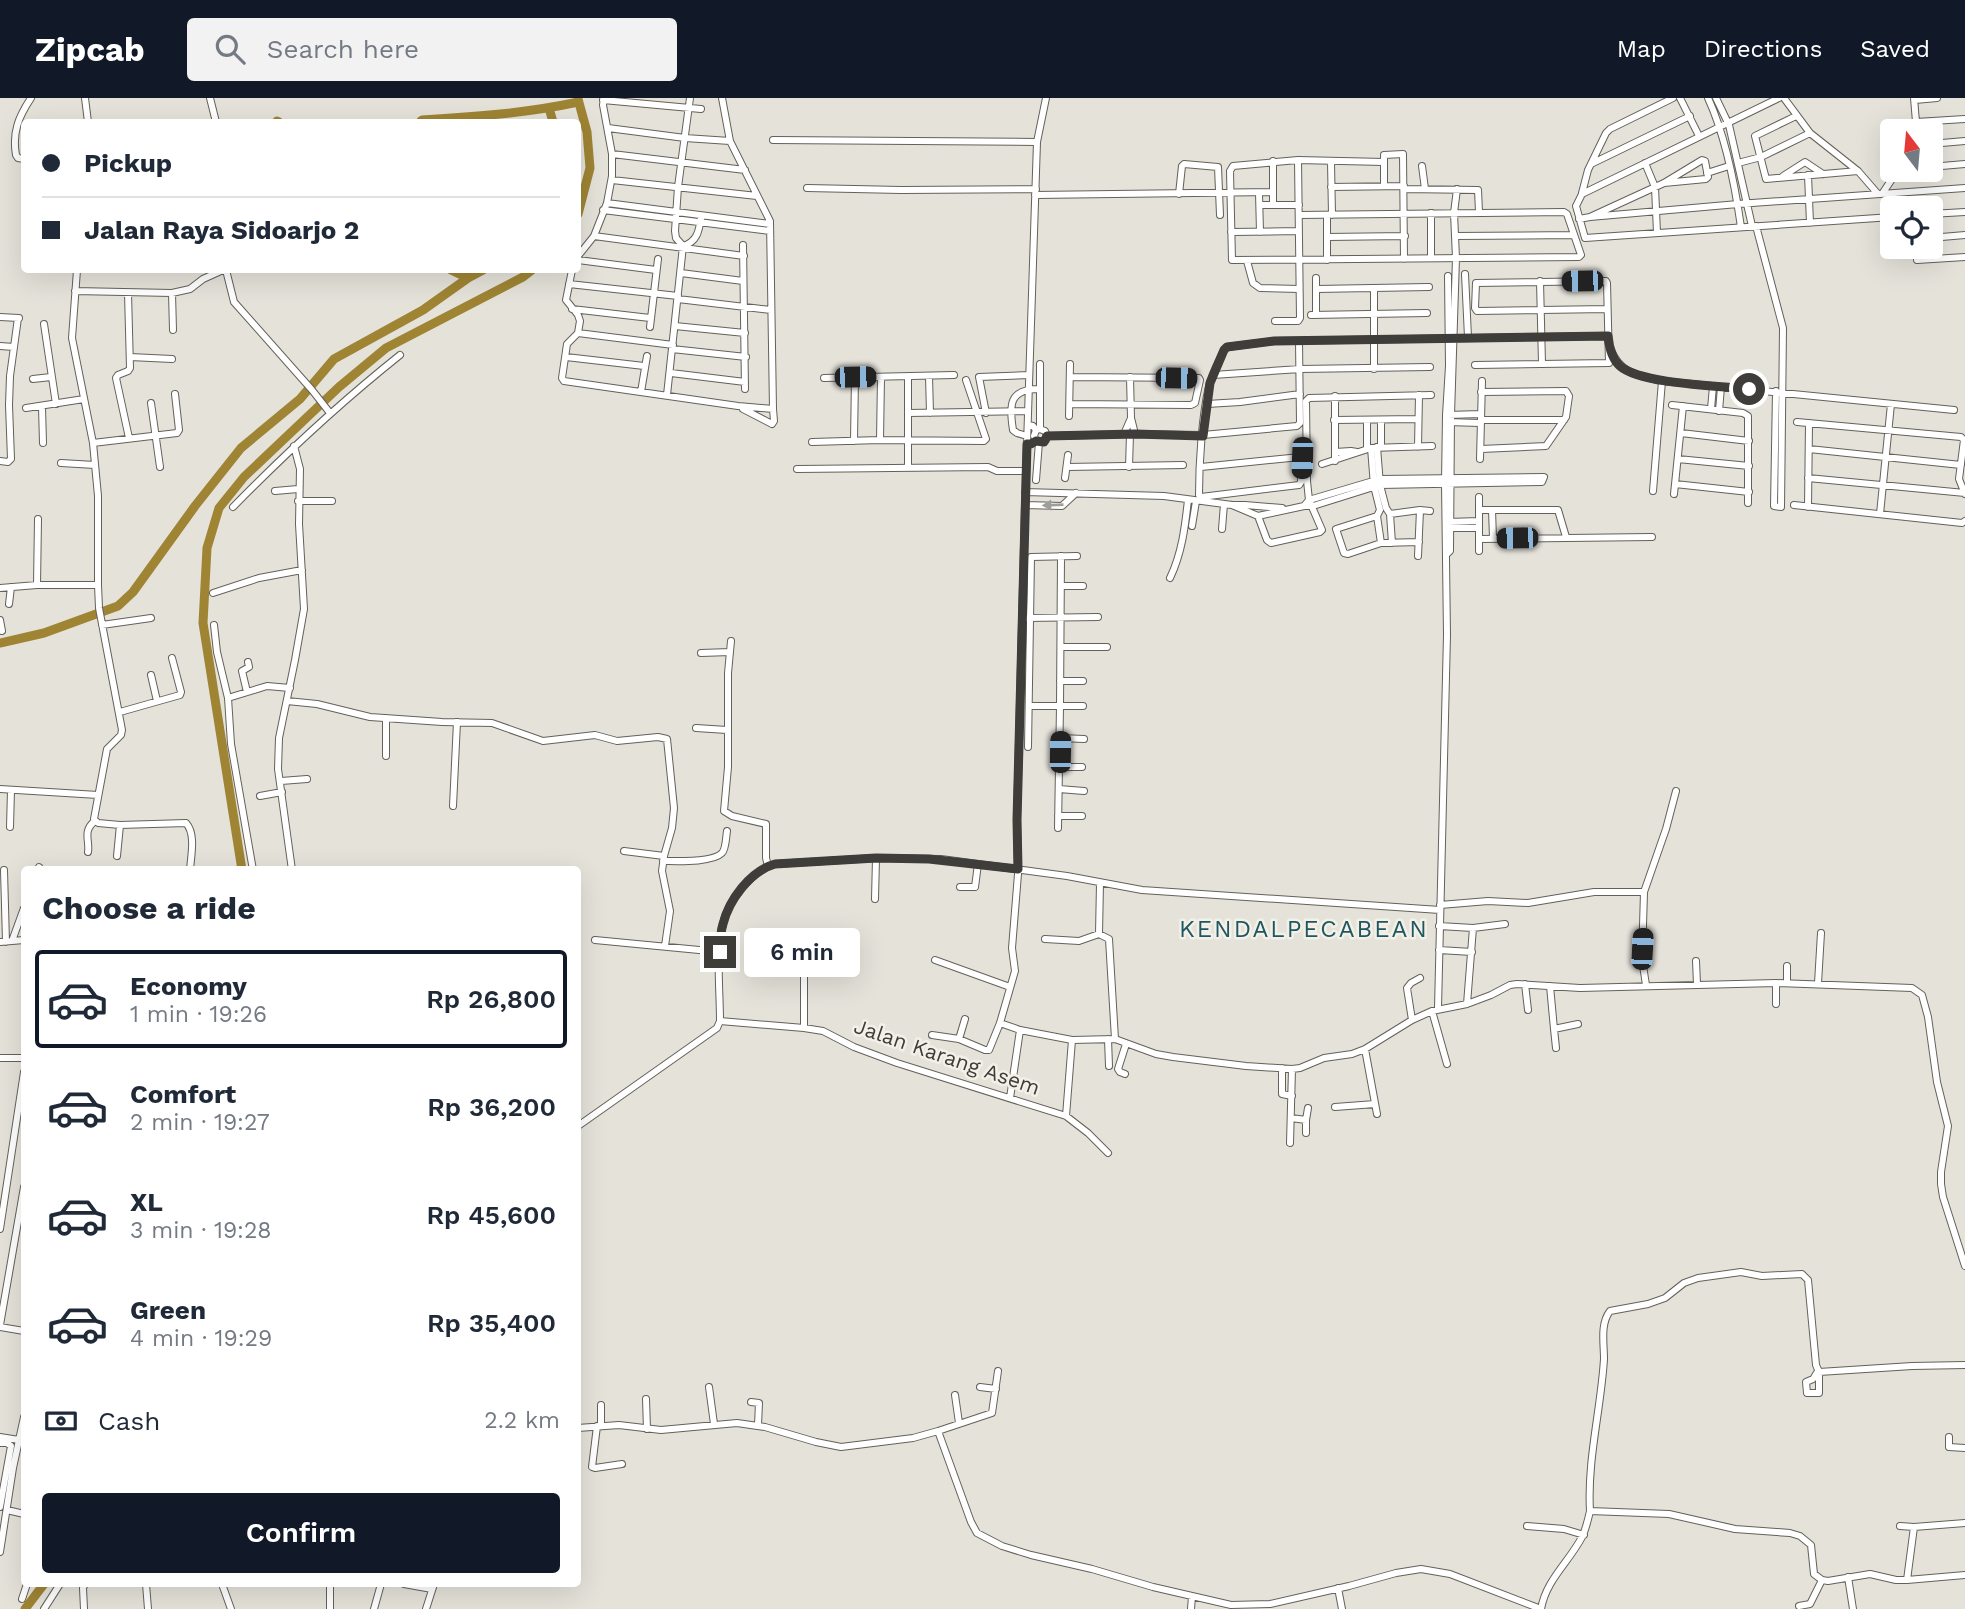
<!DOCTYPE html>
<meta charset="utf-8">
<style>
body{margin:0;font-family:"Work Sans",sans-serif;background:#f2f2f3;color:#1f2937;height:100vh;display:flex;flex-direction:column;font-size:26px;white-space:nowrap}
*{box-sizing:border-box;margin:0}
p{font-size:23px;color:#747a83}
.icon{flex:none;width:38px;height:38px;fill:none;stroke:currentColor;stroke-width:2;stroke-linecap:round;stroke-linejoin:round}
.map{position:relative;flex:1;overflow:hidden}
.sheet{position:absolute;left:21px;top:768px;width:560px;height:721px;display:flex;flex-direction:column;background:#fff;border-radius:7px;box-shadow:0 7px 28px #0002}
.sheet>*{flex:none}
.top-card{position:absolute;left:21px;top:21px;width:560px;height:154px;border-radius:7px;box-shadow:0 7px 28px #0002;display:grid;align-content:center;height:154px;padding:0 21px;background:#fff}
.needle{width:46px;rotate:344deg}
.tools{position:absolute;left:1880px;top:21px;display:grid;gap:14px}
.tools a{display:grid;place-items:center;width:63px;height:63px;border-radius:7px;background:#fff;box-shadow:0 7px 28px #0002;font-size:35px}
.end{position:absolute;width:32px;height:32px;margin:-16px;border:9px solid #3e3d39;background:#fff;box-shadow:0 0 0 4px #fff}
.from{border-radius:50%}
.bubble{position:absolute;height:49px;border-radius:7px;background:#fff;box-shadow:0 7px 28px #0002;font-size:23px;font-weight:600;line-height:49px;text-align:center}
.car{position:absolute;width:21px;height:42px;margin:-21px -10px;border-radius:9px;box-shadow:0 0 5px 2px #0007;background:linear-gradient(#222 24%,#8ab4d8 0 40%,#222 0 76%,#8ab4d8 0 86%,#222 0)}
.top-card b{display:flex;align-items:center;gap:24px;height:66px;font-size:26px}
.top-card b+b{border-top:2px solid #e0e1e3}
.top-card i{width:18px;height:18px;background:#1f2937}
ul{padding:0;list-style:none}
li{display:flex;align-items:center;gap:21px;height:98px;margin:0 14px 10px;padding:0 7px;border:4px solid transparent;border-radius:7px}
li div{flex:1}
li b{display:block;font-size:26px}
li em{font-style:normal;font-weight:600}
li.active{border-color:#111827}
li>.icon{width:63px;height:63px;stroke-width:1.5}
h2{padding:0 21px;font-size:32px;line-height:84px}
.pay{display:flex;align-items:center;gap:18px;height:77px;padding:0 21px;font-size:26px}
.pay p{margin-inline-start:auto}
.cta{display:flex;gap:14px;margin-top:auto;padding:14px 21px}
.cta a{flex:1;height:80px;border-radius:7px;background:#111827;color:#fff;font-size:28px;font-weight:600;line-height:80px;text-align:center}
header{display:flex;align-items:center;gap:42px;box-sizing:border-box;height:98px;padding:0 35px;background:#111827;color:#fff}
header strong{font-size:33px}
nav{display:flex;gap:38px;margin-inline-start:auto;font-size:24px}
.search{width:490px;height:63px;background:#f2f2f3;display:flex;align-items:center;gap:18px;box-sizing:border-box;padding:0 24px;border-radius:7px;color:#747a83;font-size:26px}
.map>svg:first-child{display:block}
</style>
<header>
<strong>Zipcab</strong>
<div class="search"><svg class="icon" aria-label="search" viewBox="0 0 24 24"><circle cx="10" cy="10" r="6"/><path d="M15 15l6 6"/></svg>Search here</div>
<nav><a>Map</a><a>Directions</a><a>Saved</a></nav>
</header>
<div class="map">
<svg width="1965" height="1511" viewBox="0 0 1965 1511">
<rect width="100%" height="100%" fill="#e5e2da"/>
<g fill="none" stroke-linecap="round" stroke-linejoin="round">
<!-- river -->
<path stroke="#9e8433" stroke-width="9" d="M549,10l4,14
M277,23l2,1
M420,24l2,-2c52,-3 105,-7 156,-18
M578,116l12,-46 -3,-36 -9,-33
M451,172l17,8
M0,545l44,-10 74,-27 15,-14 62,-86 46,-58 59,-49 34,-40 89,-49 45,-32 15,-8
M242,772l-39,-247 4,-75 12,-40 25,-31 95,-90 47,-39 137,-71 9,-7
M25,1511l19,-25"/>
<defs>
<path id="minor" d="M85,0l3,24
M210,0l6,24
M1680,0l19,38
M1708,0c18,39 27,87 33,129
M1716,0l13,27 23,101
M1779,0l-197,96 -6,12 9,32 307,-21
M1784,0l26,35 48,38 20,23
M603,2l98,9
M1915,2l22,-2
M1796,18l-41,20 11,43 92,-8
M1916,24l49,-3
M608,30l77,10 45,3
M1914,33l2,-9 -2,-24
M773,42l264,2
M1930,46l35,-3
M612,56l133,16
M24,61l-6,-1 -2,-3c-4,-23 3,-39 15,-57
M1273,63v44
M1331,64l1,53
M1645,65l10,24 2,46
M1738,65l23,-6 49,-24
M1591,66l99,-48
M1422,68l3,23
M1930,69l35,-3
M1707,75l22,-7
M1808,77l2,48
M1783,78l22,-14 18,12
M612,82l145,16
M1384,88v-31l19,-1 1,105
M1331,89l73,-1
M807,90l94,2 135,-1
M1404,91l74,1 1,22
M1259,95l1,39
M1582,95l6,-23 18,-37 4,-4 63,-31
M1179,96l3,-28 2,-2 34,3 2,48
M1882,96l16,-24
M1035,97l238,-3
M607,105l163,21
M1260,107h39
M603,112l167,21
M1930,116l35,-2
M1299,117l265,-3 3,2 14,41 -2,2 -347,3 -2,-89 3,-5 65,-6 86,2
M1327,117v45
M1590,119l148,-13 227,-16
M1579,121l11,-2 74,-34 38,-23 3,1 3,16 -2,2 -42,4
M1756,128l27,102 -2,179 -7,-1 2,-115
M1231,134l68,-1
M594,138l150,20
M1455,138l119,-1
M1327,139l78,-1
M1930,140l35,-3
M743,147l2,144
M683,148c14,-4 16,-15 18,-28
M1916,149l1,13 48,-3
M578,158l16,-20 13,-33 5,-27v-22l-9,-49 1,-7
M1431,160v-45
M578,162l78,10
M1247,163l6,22 7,5 39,1
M77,172l-5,68 21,105 5,53v89l1,23 23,122 -1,5 -14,14 -13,70 4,4 22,2 66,-2c10,11 5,32 4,47
M226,172l8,32 78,88 18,23
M572,172l-6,30 12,15 2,6 -2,12 -11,11 -5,34 2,3 174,25 35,3 -3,-188 -40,-80 -8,-43
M681,175l62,8
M1465,176l3,63
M1316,180v37
M1540,183l2,83
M569,186l109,12
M1316,191l113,-2
M1374,191v80
M75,193l97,2 18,-4 13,-10 20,-9
M128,195l2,75 -2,3 -10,4 -2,3 13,60
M172,195l1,37
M678,201l93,11
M572,211l78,9
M1311,217l116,-2
M0,219l19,1
M1275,223h23l2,-3 -2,-158
M44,226l12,80
M675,228l70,7
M650,229l8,-68
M578,235l95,12
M0,248l14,1
M672,251l74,8
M1611,252c10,24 27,25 51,31l292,29
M130,259l42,2
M566,259l78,9
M1475,267l134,-2 -2,-80 -1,-2 -130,2 -1,25 2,3 130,-2
M671,275l74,9
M1213,277l87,-6 130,-2
M929,278l1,37
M908,279v90
M1130,279l1,41
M824,280l130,-3
M33,281l18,-2
M641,294l6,-36
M667,297l16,-149 -7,-8 -1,-7 3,-44 12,-89
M151,305l9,64
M1070,306l121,1 4,-2 5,-23 -1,-2 -129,-1
M1207,306l33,-2 60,-8
M1672,307l71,8 5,3v87
M42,309l1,36
M26,310l58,-9
M743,311l29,15 2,-3 -1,-12
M1711,311l2,-23
M1719,313l2,-24
M908,315l120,-2
M986,315l-7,-36 50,-2
M1448,317l32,-1
M1069,318l1,-52
M1334,322l84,-1
M1367,322v29
M1381,322v27
M1481,322h83
M1447,324l33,1
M1797,324l164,15 3,3 -5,39 6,15
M1028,327l5,1 3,4 4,-1 5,2 2,5 -1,4 -5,2 -5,-1 -2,-5 2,-6
M1040,331v-65
M1681,335l68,8
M1124,336l7,-16 4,16
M1027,338l-10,-3 -4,-3c-4,-25 -4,-41 26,-41
M1047,338l88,-2 68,1 94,-9 3,-3 -1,-82
M880,342l1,-63
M854,343l1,-64
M812,344l68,-2 104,1 2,-2 -20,-59
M93,345l84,-10 2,-3 -4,-36
M1377,349l3,38 6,23 4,6 2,29
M1418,349l1,-52
M1371,350l3,38 6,24 -3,6 4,27
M1481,351l65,-3 20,-29 3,-21 -3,-5 -85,1
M1809,351l152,16
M1335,354l16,-1 6,1
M1480,361l2,-78
M1678,361l71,7
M0,363l8,1 3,-3 -2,-54 1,-29 8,-58
M1335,363v-65
M61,365l34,2
M1322,366l49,-16 61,-2
M1067,369l116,-2
M1129,369l1,-33
M1201,369l99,-10 2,2 -1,23 -2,3 -98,12 -2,-2c0,-33 3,-78 10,-109 3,-13 10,-25 15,-36l3,-3 47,-6 334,-5
M797,371l191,-2 9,4h29
M1065,380l3,-23
M1808,380l157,15
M1036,382l3,-38
M1675,386l74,8
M275,393l23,-2
M1653,393l9,-110
M1025,394l139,4 68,9h13l37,3
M1674,396l9,-88
M1479,399v54
M298,403h34
M1025,407l37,1 14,-13
M1232,407l26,11 46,-10h9l67,-21 162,-3 2,-5 -164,2 -71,21 -5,6
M1794,407l168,18 3,-2
M233,409c53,-54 108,-105 167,-152
M1808,409l1,-84
M1479,412h79l8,27
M1492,412l1,28
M1390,416l30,-4 10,1
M1880,416l11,-110
M1258,418l9,24 4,3 49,-11 2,-2 -13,-30 -2,-19 -1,-80 3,-3 122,-3
M1377,418l-41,13 8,24 4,1 33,-11 38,-1
M1448,424l31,-1
M1192,428l4,-25
M1450,430h29
M1222,431l2,-25
M1479,441l173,-2
M1447,456l3,-3 1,-136 5,-157 -2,-45 3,-24
M1061,458l-1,150h23
M1418,458l2,-46
M1170,480c12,-25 15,-51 18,-78
M37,487l1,-66
M1061,488h22
M0,490l37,-3h61
M213,495l46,-15 43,-8
M9,506l2,-17
M1027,520l71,-1
M0,522l2,11
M102,527l49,-7
M214,527l3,27 11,46 3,46 22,126
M731,543l-3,32v94l-4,44 8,5 34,8v34l2,8
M1061,549h46
M701,555l29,-1
M151,577l6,26
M1060,583h23
M247,594l-5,-21 7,-4 -1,-5
M228,600l39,-12 23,2
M287,603l30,3 53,13 72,5 50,1 51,18 52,-6 22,6 41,-4 9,2 7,69 -2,20 -8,28 -2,15 8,40 -5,35
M1029,608h31l-2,122
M120,614l60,-17 1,-3 -9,-34
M386,620v38
M696,630l31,2
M1060,640l24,1
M1028,649l3,-190 46,-1
M1059,669h23
M281,683l26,-2
M0,691l98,6
M1059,691l25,2
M260,698l22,-4
M453,708l4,-84
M1058,718h24
M10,729l1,-37
M624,753l40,5
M88,754c2,-11 -6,-21 7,-31
M117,758l3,-31
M663,763c13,0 49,2 59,-8 4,-4 4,-16 5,-22
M4,772l2,72
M38,772l1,-3
M292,772l-14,-101 1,-31 16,-78 9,-51 -5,-85 1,-55 -6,-23
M960,789h15l3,-23
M875,801l1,-41
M1440,807l48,-4 40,2 66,-11h50
M1439,828l34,2 32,-4
M804,835v95
M1099,836l1,-51
M1045,841l34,2 20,-7 10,5 6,100
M595,842l125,12
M12,843l12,-33
M0,844l24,-2
M1439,852l33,2
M935,862l75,27
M1696,863l1,23
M1787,885v-17
M1818,885l3,-50
M1525,886l3,26
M1646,887l-4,-26 2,-67 22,-63 10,-38
M1550,888l4,43 24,-5
M1467,906l6,-76
M1776,906v-21
M1438,910l9,-373 -2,-152 1,-68 3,-49 -1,-90
M1432,913l15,53
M1412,922l-5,-32 4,-5 9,-5
M720,923l84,7 19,3 31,16 43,16 169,53 22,17 20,20
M1000,925l20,7 52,10 43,-1 41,15 17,3 73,9 46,3 8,-1 24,-10 28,-4 13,-5 47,-29 20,-9 35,-7 24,-9 19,-10 7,-1 63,4 196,-5 136,5 10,7 6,22 9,65 11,44 -7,46v12l2,13 22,69
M1554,931l2,19
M932,937l27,4 26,11h4l11,-27 15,-52 -3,-23 6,-74 -1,-54 8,-315 12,-363 9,-44
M959,941l6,-20
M1108,941l1,27
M1365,951l12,65
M0,960h24
M1282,970v26l10,2
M1125,976l-5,-2 -2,-3 8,-25
M1010,1000l10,-68
M1335,1009l40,-3
M1066,1018l6,-76
M1291,1020l15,2v13
M1306,1022l2,-12
M578,1028l139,-98 3,-7c0,-30 -4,-63 2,-93 4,-25 29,-57 53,-64l101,-6 65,1 126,17 75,14 298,20
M1290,1045l2,-74
M0,1131l24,-157
M0,1227l24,-138
M0,1229l24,4
M1818,1273l-5,8 -7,3 1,11h12v-21
M709,1289l5,37
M980,1289l16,2
M955,1297l4,28
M646,1301l1,30
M751,1304l8,1 -1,22
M601,1327v-20
M597,1328l-5,41 3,1 27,-4
M578,1330l41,-3 42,5 76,-7 28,4 51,15 25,5 72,-9 25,-7 33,91 6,11 25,13 29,9 61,14 61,18 78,18 39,-1 79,-18 47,-13 25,-4 29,5 91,35c5,-29 28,-47 41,-72 4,-8 6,-17 8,-26l79,3 66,15 55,4 10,3 11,9 3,29 8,6 6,1 42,-7 26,6h11l58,-5
M938,1333l54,-18 6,-42
M0,1339l19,3
M1949,1339v10l16,1
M0,1345h7l4,3 -11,61
M7,1412l17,4
M1590,1413c-3,-51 11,-102 14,-152 0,-16 -4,-35 6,-48l38,-7 17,-6 19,-15 14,-5 43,-6 21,4 40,-2 6,6 8,85 3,7 93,-6 53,-1
M1527,1428l37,3 20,6
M1900,1428l14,1 51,-4
M0,1454l13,-84 11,-51
M1848,1479l5,32
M1907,1482l7,-53
M146,1486l2,25
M222,1486l9,25
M330,1486v25
M404,1486l28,5
M1338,1490l4,21
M22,1501l5,-15
M1799,1508l11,-2 12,-24
M44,1511l16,-25
M84,1511l-1,-21 2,-4
M374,1511l7,-25
M426,1511l8,-25
M1191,1511l1,-13"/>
</defs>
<!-- minor casing -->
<use href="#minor" stroke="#64615a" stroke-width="8"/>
<!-- minor -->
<use href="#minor" stroke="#fff" stroke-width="6"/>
</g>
<!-- one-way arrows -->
<defs><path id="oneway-solid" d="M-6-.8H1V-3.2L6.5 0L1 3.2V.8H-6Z" transform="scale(1.75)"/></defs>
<use fill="#9e9e9c" href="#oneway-solid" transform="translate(1053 407) rotate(178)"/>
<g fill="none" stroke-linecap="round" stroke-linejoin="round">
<!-- route -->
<path stroke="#3e3d39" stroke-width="9" d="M720,854c0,-9 0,-19 3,-28 6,-24 27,-53 52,-60l101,-6 53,1 89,10 -1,-49 10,-376h4l5,-3 8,1 3,-6 88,-2 68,2 7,-53 14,-33 3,-3 47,-6 334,-5c1,10 4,23 12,30 20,18 100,20 129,23"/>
</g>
<g text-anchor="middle" stroke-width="5" stroke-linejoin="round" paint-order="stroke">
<!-- street labels -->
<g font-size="21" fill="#3e3d39" stroke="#f3f0e7">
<text transform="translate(947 959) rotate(19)" y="7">Jalan Karang Asem</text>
</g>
<!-- quarter labels -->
<g font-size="24" letter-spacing="2" fill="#1e5661" stroke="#f3f0e7">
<text x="1304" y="839">KENDALPECABEAN</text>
</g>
</g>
</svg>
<div class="tools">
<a><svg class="needle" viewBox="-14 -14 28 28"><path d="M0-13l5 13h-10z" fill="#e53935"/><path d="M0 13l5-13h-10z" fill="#747a83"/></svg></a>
<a><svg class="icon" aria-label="locate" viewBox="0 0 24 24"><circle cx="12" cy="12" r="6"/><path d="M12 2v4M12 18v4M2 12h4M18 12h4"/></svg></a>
</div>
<i class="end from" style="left:1749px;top:291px"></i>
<i class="end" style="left:720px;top:854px"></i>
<div class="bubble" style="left:744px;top:830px;width:116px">6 min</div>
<i class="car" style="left:1582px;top:183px;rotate:269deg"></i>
<i class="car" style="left:855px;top:279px;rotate:89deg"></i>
<i class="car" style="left:1176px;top:280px;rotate:91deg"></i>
<i class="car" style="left:1302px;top:360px;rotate:182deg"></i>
<i class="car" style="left:1517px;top:440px;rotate:269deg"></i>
<i class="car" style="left:1060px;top:654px;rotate:1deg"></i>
<i class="car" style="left:1642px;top:851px;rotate:3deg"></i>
<div class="top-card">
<b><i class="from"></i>Pickup</b>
<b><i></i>Jalan Raya Sidoarjo 2</b>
</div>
<section class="sheet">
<h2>Choose a ride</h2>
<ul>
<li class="active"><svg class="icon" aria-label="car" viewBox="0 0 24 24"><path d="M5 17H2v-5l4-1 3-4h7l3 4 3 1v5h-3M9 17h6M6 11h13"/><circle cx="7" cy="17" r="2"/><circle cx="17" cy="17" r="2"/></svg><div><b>Economy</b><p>1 min · 19:26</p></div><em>Rp 26,800</em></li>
<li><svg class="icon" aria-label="car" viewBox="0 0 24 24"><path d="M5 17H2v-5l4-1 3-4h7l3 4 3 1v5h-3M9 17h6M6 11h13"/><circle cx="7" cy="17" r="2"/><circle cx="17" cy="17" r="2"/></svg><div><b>Comfort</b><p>2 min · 19:27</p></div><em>Rp 36,200</em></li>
<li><svg class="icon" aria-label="car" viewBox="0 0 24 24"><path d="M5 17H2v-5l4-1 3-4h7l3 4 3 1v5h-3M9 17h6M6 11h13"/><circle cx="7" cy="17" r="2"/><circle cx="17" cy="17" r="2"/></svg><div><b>XL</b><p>3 min · 19:28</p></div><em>Rp 45,600</em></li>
<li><svg class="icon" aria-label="car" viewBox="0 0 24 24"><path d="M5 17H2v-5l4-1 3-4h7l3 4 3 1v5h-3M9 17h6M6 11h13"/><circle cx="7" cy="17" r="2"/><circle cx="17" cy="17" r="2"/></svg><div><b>Green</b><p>4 min · 19:29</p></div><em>Rp 35,400</em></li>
</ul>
<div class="pay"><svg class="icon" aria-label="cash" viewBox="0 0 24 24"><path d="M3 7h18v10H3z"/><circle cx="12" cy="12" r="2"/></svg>Cash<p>2.2 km</p></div>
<div class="cta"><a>Confirm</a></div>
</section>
</div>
